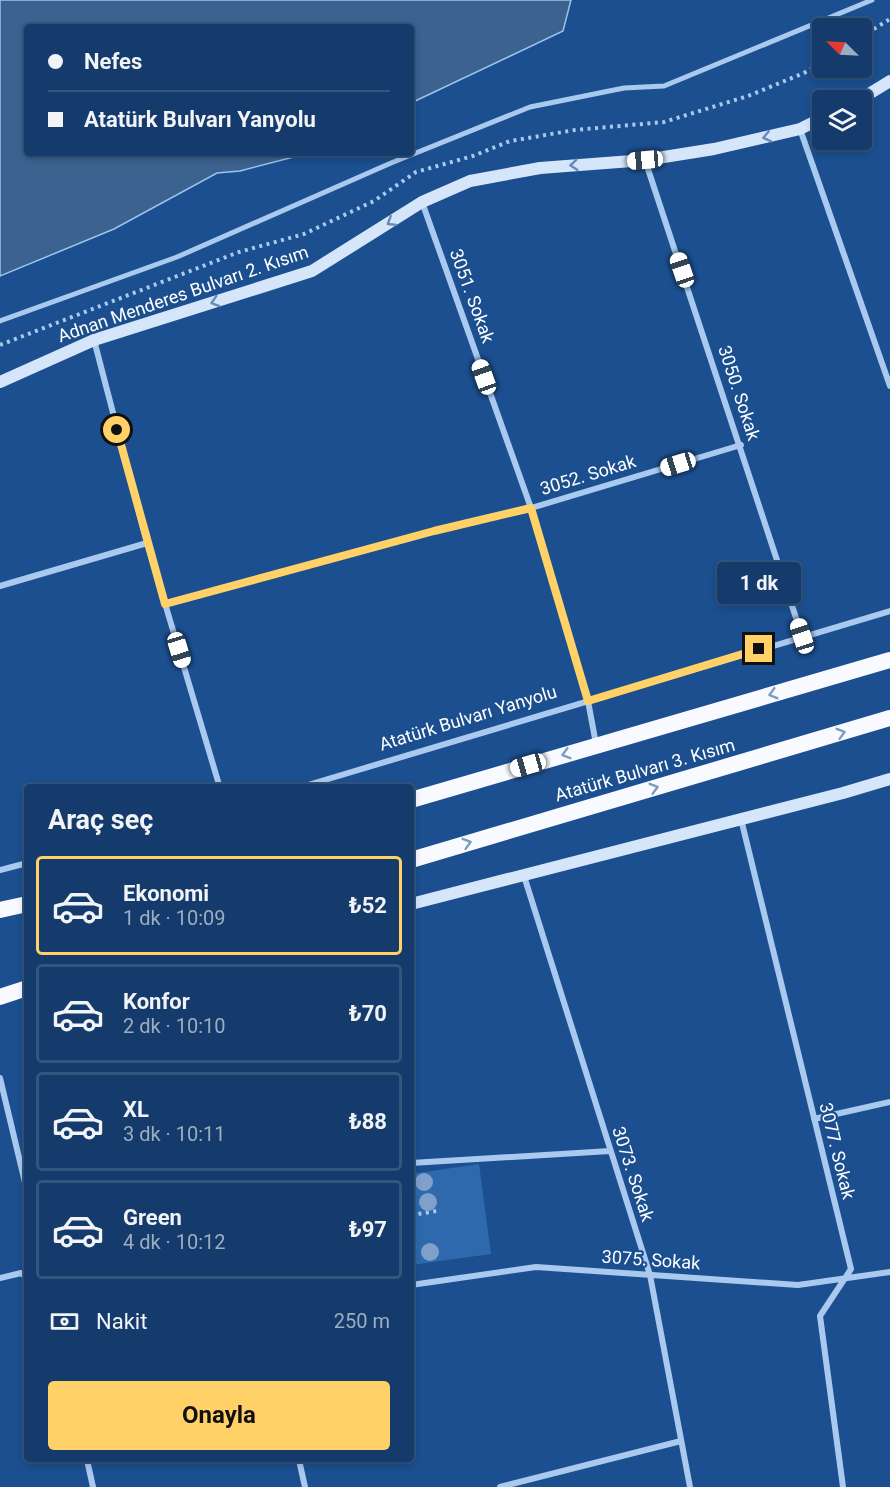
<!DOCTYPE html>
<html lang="tr">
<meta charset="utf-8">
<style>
body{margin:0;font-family:Roboto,sans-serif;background:#214673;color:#f1f3f6;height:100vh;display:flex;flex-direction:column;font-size:22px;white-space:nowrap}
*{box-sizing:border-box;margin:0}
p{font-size:20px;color:#9dadc1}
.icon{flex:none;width:33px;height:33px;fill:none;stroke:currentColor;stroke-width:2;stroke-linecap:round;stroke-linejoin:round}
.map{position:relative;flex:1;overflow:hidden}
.drawer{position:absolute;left:24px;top:784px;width:390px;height:678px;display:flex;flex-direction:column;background:#143b6b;border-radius:6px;box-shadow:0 3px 9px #0003,0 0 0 2px #33557e}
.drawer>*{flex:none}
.top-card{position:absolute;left:24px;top:24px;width:390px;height:132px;border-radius:6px;box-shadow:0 3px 9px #0003,0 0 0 2px #33557e;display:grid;align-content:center;height:132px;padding:0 24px;background:#143b6b}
.needle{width:39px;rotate:294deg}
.tools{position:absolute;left:812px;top:18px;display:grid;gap:12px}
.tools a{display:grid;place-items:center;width:60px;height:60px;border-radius:6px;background:#143b6b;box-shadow:0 3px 9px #0003,0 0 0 2px #33557e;font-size:30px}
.end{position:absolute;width:27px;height:27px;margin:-14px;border:8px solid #ffd166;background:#111;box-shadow:0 0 0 3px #111}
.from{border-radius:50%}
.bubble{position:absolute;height:42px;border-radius:6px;background:#143b6b;box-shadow:0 3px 9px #0003,0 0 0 2px #33557e;font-size:20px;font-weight:700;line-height:42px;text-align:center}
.car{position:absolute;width:18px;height:36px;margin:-18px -9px;border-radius:8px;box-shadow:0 0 4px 2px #0007;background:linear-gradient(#fff 24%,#345 0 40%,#fff 0 76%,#345 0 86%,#fff 0)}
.top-card b{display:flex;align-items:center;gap:21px;height:57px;font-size:22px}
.top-card b+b{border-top:2px solid #33557e}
.top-card i{width:15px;height:15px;background:#f1f3f6}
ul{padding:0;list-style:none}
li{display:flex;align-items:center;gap:18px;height:99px;margin:0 12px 9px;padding:0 12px;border:3px solid #33557e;border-radius:6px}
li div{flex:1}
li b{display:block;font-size:22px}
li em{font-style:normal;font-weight:700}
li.current{border-color:#ffd166}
li>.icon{width:54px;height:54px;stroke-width:1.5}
h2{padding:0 24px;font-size:27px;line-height:72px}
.pay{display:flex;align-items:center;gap:15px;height:66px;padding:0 24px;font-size:22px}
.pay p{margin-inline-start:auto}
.cta{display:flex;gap:12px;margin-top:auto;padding:12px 24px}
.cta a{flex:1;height:69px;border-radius:6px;background:#ffd166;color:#111;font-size:24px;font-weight:700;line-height:69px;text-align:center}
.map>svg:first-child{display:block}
</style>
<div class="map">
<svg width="890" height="1487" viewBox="0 0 890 1487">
<rect width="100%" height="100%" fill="#1b4f8f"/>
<!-- green -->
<path fill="#2e69ad" d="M479,1164l12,90 -80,11v-91z"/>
<!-- water -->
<path fill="#3c6290" stroke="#9cc4f0" stroke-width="1.5" d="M0,0h571l-8,31 -152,72v-76h-384v126h282l-69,18 -23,2 -103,56 -114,47z"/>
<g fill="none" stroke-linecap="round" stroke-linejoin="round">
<!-- path -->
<path stroke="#a9c9ee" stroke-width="4" stroke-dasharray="3 4.5" stroke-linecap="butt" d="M861,37l29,-18
M0,345l239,-93 65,-18 70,-33 42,-29 57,-16 37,-15 65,-11 89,-8 84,-26 56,-23 18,-11
M411,1215l26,-4"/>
<!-- pedestrian -->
<path stroke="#a9c9ee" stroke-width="5" d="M0,321l177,-64 214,-94 139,-56 94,-19 40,-2 208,-86"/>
<!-- minor -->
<path stroke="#a9c9ee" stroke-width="6" d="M800,129l90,257
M645,160l157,476
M422,202l109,306 57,193 8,43
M94,340l53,203 73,245
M0,586l147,-43
M166,604l268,-73 97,-23 210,-63
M298,788l592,-177
M741,819l110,450 -31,47 23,171
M0,870l27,-7
M524,876l126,399 40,212
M0,1078l27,113
M814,1119l76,-17
M411,1163l199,-12
M0,1278l21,-5 6,5
M411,1285l125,-18 262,18 92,-13
M87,1460l6,27
M299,1460l6,27
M500,1487l181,-46"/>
<!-- secondary -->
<path stroke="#d6e6fa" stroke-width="12" d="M859,100l31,-19
M0,382l94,-42 218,-69 110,-69 48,-21 70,-13 105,-8 69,-11 86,-20 22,-11
M411,904l432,-111 47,-14"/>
<!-- trunk -->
<path stroke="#f8faff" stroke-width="16" d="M411,800l479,-140
M411,860l479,-142
M0,910l27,-6
M0,997l27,-9"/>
</g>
<!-- trees -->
<g fill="#7ea0ca">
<circle cx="424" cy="1182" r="9"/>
<circle cx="428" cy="1202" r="9"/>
<circle cx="430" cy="1252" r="9"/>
</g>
<!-- one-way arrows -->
<defs><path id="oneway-chevron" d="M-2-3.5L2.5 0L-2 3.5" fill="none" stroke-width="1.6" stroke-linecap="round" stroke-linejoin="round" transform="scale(1.5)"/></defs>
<g stroke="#668bba">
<use href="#oneway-chevron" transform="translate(767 137) rotate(167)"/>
<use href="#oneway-chevron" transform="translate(574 165) rotate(175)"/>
<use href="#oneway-chevron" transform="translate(391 222) rotate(148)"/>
<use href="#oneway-chevron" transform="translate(215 302) rotate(162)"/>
</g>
<g stroke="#7e9cc1">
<use href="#oneway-chevron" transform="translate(773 694) rotate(164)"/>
<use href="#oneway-chevron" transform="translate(841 733) rotate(-16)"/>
<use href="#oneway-chevron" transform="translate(566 754) rotate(164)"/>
<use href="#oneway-chevron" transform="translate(654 788) rotate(-16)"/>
<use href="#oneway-chevron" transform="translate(467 843) rotate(-16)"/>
</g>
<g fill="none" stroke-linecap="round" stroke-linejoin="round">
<!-- route -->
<path stroke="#ffd166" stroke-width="8" d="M117,430l48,174 269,-73 97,-23 57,193 171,-52"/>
</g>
<g text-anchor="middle" stroke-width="4.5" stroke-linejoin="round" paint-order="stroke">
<!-- street labels -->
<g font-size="18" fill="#fff" stroke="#1b4f8f">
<text transform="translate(183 294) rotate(-19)" y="6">Adnan Menderes Bulvarı 2. Kısım</text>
<text transform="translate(472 296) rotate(70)" y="6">3051. Sokak</text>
<text transform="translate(739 393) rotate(72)" y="6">3050. Sokak</text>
<text transform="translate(588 475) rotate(-17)" y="6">3052. Sokak</text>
<text transform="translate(468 718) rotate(-17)" y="6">Atatürk Bulvarı Yanyolu</text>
<text transform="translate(645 770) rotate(-16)" y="6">Atatürk Bulvarı 3. Kısım</text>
<text transform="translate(837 1151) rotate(76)" y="6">3077. Sokak</text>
<text transform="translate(633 1174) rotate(72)" y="6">3073. Sokak</text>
<text transform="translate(651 1260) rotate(4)" y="6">3075. Sokak</text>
</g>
</g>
</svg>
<div class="tools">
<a><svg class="needle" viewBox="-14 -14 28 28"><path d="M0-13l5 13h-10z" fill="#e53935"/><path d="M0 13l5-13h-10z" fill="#9dadc1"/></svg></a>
<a><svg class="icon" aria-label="layers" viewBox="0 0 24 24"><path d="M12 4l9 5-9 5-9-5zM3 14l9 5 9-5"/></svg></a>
</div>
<i class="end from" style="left:117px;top:430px"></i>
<i class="end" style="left:759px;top:649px"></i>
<div class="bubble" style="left:717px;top:562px;width:84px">1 dk</div>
<i class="car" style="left:645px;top:160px;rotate:265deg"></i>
<i class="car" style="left:682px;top:270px;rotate:341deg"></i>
<i class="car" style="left:484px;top:377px;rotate:340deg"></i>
<i class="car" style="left:678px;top:464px;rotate:253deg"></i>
<i class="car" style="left:802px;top:636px;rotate:342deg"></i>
<i class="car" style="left:179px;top:650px;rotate:163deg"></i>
<i class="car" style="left:528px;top:765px;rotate:254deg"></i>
<div class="top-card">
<b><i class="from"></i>Nefes</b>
<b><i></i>Atatürk Bulvarı Yanyolu</b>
</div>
<section class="drawer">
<h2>Araç seç</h2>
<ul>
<li class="current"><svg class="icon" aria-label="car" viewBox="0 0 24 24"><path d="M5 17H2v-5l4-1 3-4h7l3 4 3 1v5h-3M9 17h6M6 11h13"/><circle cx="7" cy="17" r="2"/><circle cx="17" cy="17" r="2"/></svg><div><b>Ekonomi</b><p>1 dk · 10:09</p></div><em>₺52</em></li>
<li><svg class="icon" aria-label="car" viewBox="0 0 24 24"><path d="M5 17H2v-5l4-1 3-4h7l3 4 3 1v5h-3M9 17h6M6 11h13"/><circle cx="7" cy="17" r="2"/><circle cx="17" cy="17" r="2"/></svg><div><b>Konfor</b><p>2 dk · 10:10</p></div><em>₺70</em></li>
<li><svg class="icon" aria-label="car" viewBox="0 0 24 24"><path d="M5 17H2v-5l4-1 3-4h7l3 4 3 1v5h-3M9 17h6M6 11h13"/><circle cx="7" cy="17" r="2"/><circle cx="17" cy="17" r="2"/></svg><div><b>XL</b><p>3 dk · 10:11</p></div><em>₺88</em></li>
<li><svg class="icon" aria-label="car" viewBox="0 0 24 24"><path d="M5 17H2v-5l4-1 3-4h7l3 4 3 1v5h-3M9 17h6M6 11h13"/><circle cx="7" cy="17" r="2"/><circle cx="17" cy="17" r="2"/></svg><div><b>Green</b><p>4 dk · 10:12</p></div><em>₺97</em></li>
</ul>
<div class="pay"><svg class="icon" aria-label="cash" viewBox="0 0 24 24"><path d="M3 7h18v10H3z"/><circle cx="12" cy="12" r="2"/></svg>Nakit<p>250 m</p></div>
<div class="cta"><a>Onayla</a></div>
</section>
</div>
